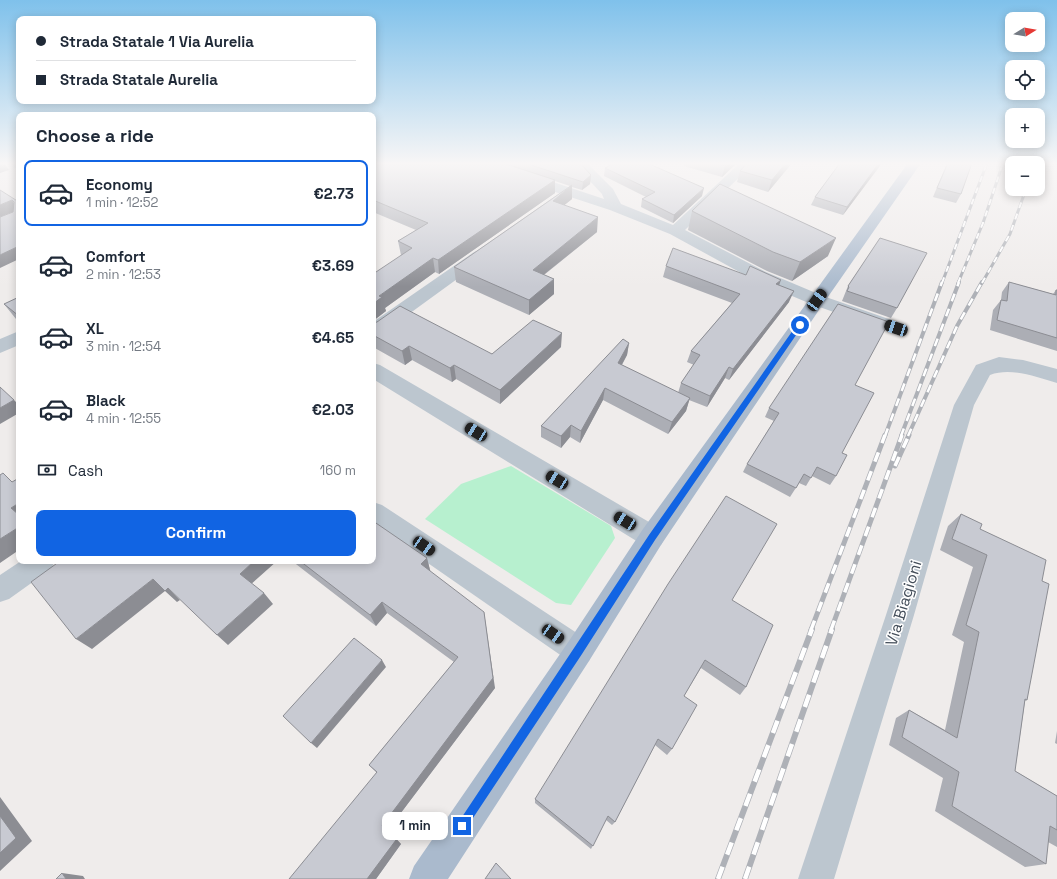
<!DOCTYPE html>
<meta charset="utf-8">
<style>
body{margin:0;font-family:"Space Grotesk",sans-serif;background:#f6f6f7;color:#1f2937;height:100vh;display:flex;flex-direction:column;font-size:15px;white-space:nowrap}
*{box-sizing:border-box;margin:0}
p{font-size:13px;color:#747a83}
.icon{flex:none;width:22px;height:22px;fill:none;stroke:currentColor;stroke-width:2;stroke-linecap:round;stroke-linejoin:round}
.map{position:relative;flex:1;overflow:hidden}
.drawer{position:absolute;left:16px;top:112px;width:360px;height:452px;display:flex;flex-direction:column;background:#fff;border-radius:8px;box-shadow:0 2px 10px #0003}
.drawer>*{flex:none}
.hud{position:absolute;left:16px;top:16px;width:360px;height:88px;border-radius:8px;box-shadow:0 2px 10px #0003;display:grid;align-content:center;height:88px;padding:0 20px;background:#fff}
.needle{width:26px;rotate:79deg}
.tools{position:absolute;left:1005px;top:12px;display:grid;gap:8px}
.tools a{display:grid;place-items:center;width:40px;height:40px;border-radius:8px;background:#fff;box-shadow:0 2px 10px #0003;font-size:20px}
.end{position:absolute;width:18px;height:18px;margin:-9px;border:5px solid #1164e3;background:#fff;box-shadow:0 0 0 2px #fff}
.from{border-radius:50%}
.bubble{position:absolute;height:28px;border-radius:8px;background:#fff;box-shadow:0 2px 10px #0003;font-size:13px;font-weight:700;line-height:28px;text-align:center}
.car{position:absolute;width:12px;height:24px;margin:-12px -6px;border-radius:5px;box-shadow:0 0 3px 1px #0007;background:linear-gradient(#222 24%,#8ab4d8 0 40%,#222 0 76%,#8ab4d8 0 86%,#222 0)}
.hud b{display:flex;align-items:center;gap:14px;height:38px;font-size:15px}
.hud b+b{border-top:1px solid #e0e1e3}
.hud i{width:10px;height:10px;background:#1f2937}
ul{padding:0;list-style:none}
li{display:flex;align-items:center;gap:12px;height:66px;margin:0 8px 6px;padding:0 12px;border:2px solid transparent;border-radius:8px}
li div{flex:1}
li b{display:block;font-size:15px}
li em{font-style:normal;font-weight:700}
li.active{border-color:#1164e3}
li>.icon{width:36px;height:36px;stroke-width:1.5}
h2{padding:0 20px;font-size:18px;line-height:48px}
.pay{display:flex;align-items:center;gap:10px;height:44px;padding:0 20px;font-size:15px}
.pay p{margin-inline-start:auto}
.primary-button{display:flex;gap:8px;margin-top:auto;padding:8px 20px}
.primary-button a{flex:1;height:46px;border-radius:8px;background:#1164e3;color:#fff;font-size:16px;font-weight:700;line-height:46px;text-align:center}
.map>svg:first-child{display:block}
</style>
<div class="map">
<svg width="1057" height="879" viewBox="0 0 1057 879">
<rect width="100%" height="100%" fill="#efeceb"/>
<!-- green -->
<path fill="#b7f0cf" d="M511,466l100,60 4,12 -44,67 -15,-2 -131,-84 36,-35z"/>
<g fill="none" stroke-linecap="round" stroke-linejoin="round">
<!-- minor -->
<path fill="#bcc6cf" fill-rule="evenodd" d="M12,163h7v6l-5,-1z
M475,163h21l108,36 -2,-5 -29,-31h14l26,26 8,15 52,21 67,-62h14l-69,67 81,42 57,24 80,28 2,4 -2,4 -7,2 -85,-30 -57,-24 -84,-46 -60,-24 -134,-44z
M480,250l6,2 2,3 -2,3 -106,77 -7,2v-15l101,-70z
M19,331v14l-19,8v-14z
M999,357l24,3 34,9v14c-21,-6 -46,-16 -67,-8l-16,30 -60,210 -80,264h-36l88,-264 68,-210 22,-40z
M373,363l7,2 281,164 4,8 -4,8 -9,3 -9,-3 -270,-166z
M373,502l9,3 207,136 4,10 -4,10 -10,4 -10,-4 -196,-136z
M21,561h34l-4,8 -42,30 -9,3v-27z"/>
<!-- major -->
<path fill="#aabacd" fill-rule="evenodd" d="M908,163h13l-98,141 -162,241 -72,116 -141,218h-39l5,-13 155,-225 74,-112z"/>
<defs>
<path id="rail-far3" d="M942,283l45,-120
M958,283l25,-60 20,-60
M982,283l28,-49 16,-45"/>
<path id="rail-far2" d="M885,436l57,-154
M901,436l58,-154
M908,436l49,-110 25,-44"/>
<path id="rail-far1" d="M895,466l14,-31
M811,630l74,-195
M831,630l71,-195"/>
<path id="rail" d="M718,879l94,-250
M745,879l87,-250"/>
</defs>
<!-- rail-far3 casing -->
<use href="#rail-far3" stroke="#aeb1b7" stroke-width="3"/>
<!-- rail-far2 casing -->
<use href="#rail-far2" stroke="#aeb1b7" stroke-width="4"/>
<!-- rail-far1 casing -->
<use href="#rail-far1" stroke="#aeb1b7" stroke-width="5"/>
<!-- rail casing -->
<use href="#rail" stroke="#aeb1b7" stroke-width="6"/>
<!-- rail-far3 -->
<use href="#rail-far3" stroke="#fff" stroke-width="2" stroke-dasharray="6" stroke-linecap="butt"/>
<!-- rail-far2 -->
<use href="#rail-far2" stroke="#fff" stroke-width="2.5" stroke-dasharray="8" stroke-linecap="butt"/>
<!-- rail-far1 -->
<use href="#rail-far1" stroke="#fff" stroke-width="3.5" stroke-dasharray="10" stroke-linecap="butt"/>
<!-- rail -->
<use href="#rail" stroke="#fff" stroke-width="4.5" stroke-dasharray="13" stroke-linecap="butt"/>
</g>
<!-- wall -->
<path fill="#acaeb5" d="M373,163h207l11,12 -1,9 -8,6 -10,-3v12l-8,6 33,27 -53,43 10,4v15l-25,21 -73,-33 -2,-15 116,-81 -15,-5v12l-116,81 -4,-2 -50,36 1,3 -13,10 28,-66 -3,-14 18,-11 -43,-18z
M685,163h52l-15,14 -38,-11z
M792,163l-24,29 -31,-10 3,-11z
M840,163h42l-39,52 -32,-10 4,-8z
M947,163h25l-11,31 -5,9 -23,-6z
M605,168l97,28 -29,27 -32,-16 1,-8 4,-2 -42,-21z
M692,211l136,45 -36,25 -25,-10 -79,-41z
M666,266l80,9 33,11 10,16 -60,78 -4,-2 -18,29 -18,-7 -3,11 -18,23 -65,-34 -23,43 -10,-6 -9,11 -20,-11v-11l88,-83 -2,12 -5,10 56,28 3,-10 13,-18 -7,-3 4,-11 41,-48 -69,-26z
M1009,282l44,12 3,-4h1v61l-67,-21 3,-20 8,-10 1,-8z
M848,286l49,22 -6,10 -49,-17z
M19,297v24l-3,-2 -12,-15z
M373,323l119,31 69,-7 -61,57 -44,-25 -4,3 -40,-22 -7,5 -32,-18z
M855,385l-13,68 -6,23 -6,9 -18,-9 -6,10 -7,-3 -9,14 -47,-25 4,-8 27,-43 -9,-4 4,-9z
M961,514l19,15 62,52 -15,119 -2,1 -10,70 42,25v51l-9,-5 -2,22 -21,3 -90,-56 8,-33 -54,-33 7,-27 13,-8 36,20 19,-88 -12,-7 21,-68 -33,-17 8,-24z
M427,558l3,12 65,118 -107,142 13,14 -25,35v-107l-7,-7 85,-103 -67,-49 -11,13 -84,-65h81z
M732,600l14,87 -6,8 -39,-27 -17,28 -12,53 -5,6 -12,-10 -40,77 -3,3 -6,-5 -15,29 -56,-46v-4z
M1057,731v13l-2,-1z"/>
<!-- shaded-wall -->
<path fill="#8c8d93" d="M0,163h4l5,7 -9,3z
M728,163h9l-15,14 3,-11z
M786,163h6l-24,29 4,-12z
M879,163h3l-39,52 4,-8z
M591,175l-1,9 -8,6 1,-8z
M555,180v13l-116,81 -1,-14z
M572,185v14l-20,16 1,-14z
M704,188l-2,8 -29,27 1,-8z
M12,200l6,10 -18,7v-12z
M598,217l-1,15 -65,52 1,-14z
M836,238l-8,18 -36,25 8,-19z
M17,247l2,3v9l-19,9v-13z
M433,258l2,14 -50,36 1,3 -13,10v-17l6,-8z
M554,279v15l-25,21v-15z
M781,280l-4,11 -1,-7z
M794,291l-5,11 -60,78 4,-11z
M562,333l-1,14 -61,57v-14z
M629,343l-2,12 -11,20 2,-12z
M409,346l3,14 -7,5 -3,-14z
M454,365l2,14 -4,3 -2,-14z
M729,367l-4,11 -18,29 3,-11z
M605,388l-2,12 -23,43 1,-12z
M690,398l-4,13 -18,23 4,-12z
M14,400l5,5v8l-19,11v-16z
M571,425l-1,12 -9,11v-12z
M19,503v12l-8,-7z
M19,527v23l-19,13v-24z
M427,558l3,12 -6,6 -3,-12z
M254,561h23l-28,25 -9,-12z
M153,579l12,12 -73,58 -16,-10z
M168,588l12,12 -3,2 -12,-11z
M264,593l9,11 -45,41 -11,-10z
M382,602l5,11 -11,13 -6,-11z
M484,612l11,76 -107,142 13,14 -25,35h-9l15,-53z
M382,660l4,7 -69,81 -6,-5z
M0,797l32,44 -32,30z
M62,873l21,3 2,3h-19z"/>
<!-- building -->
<path fill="#c8cad2" stroke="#8c8d93" d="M373,163h130l52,17 -117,80 -5,-2 -54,38 3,1 -9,7v-30l39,-26 -14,-7 30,-18 -55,-23z
M525,163h55l11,12 -8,7z
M615,163h32l57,25 -30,27 -32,-16 13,-7 -50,-24z
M716,163h12l-3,3z
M747,163h39l-14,17 -32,-9z
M840,163h39l-32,44 -32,-10z
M948,163h24l-11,31 -24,-6z
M720,184l116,54 -36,24 -27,-10 -81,-41z
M572,185l-19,16 45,16 -65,53 21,9 -25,21 -75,-33z
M0,190l19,12v47l-2,-2 -17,8v-38l13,-5 1,-10 -2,-2 -12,5z
M880,238l47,15 -30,55 -50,-17 2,-4 -1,-1z
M673,248l73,27 4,-9 31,14 -5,4 18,7 -61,78 -4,-2 -19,29 -29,-13 19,-28 -9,-4 49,-57 -74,-28z
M1009,282l47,13v-5h1v48l-60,-18 4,-20 6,1z
M19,297v19l-15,-12z
M838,304l51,18 -34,63 19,8 -32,60 5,2 -11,21 -19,-9 -6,11 -7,-4 -8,14 -49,-24 32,-51 -10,-5z
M400,306l92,48 41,-34 29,13 -62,57 -46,-25 -4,3 -41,-22 -7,5 -29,-16v-12l4,-1z
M623,339l6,4 -11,20 72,35 -18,24 -67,-34 -24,43 -10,-6 -10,11 -20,-10z
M0,387l14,13 -14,8z
M3,473l9,9 7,-4v25l-8,5 8,7v12l-19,12v-64z
M726,496l51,28 -45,76 41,25 -27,62 -41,-27 -21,36 13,9 -25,44 -14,-10 -43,83 -7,-6 -15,30 -58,-47 133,-215z
M961,514l21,10 -2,5 66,31 -4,21 7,3 -22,116 -2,-1 -10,72 42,25v34l-7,-4 -4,38 -94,-58 7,-34 -57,-35 7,-27 48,28 22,-106 -13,-7 21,-70 -35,-16z
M373,521l54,37 -6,6 63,48 9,66 -111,148 14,14 -29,39h-78l88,-107 -8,-7 89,-108 -76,-55 -12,13 -70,-54h73z
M60,561h194l-14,13 24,19 -47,42 -49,-47 -3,3 -12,-12 -77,60 -45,-57z
M354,638l28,22 -71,83 -28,-27z
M0,816l16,22 -16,15z
M496,863l15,16h-26z
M62,873l4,6h-10z"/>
<!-- sky -->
<linearGradient id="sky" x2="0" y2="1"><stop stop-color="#7fc1eb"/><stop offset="0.57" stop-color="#f8f6f6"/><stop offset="1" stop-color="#f8f6f6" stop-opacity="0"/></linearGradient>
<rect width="1057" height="287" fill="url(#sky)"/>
<!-- route -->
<path fill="#1164e3" d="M798,323l5,2 -148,215 -73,114 -117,176 -3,1 -4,-1 -1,-4 1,-3 191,-288z"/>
<g text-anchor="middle" stroke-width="3" stroke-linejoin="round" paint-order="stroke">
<!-- near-street labels -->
<g font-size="16" fill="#444e5a" stroke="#fff">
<text transform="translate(903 603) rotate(-73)" y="6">Via Biagioni</text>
</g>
</g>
</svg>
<div class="tools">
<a><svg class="needle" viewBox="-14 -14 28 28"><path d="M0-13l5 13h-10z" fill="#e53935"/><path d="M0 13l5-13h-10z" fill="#747a83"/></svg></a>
<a><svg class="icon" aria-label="locate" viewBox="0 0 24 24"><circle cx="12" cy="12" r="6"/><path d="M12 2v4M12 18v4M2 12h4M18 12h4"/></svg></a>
<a>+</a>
<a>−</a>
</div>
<i class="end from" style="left:800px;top:325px"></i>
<i class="end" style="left:462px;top:826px"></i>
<div class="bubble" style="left:382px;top:812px;width:66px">1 min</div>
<i class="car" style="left:817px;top:300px;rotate:36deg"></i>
<i class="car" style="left:896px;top:328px;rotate:289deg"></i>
<i class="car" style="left:476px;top:432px;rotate:301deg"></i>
<i class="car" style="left:557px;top:480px;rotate:301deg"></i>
<i class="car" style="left:625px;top:521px;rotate:301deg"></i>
<i class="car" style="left:424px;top:546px;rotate:124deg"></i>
<i class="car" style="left:553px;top:634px;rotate:124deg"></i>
<div class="hud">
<b><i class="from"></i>Strada Statale 1 Via Aurelia</b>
<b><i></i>Strada Statale Aurelia</b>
</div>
<section class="drawer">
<h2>Choose a ride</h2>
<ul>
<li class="active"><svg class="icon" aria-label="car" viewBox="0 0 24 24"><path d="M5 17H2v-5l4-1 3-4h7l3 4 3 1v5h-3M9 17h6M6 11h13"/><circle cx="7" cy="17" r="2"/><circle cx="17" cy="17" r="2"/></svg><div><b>Economy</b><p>1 min · 12:52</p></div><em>€2.73</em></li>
<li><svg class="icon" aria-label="car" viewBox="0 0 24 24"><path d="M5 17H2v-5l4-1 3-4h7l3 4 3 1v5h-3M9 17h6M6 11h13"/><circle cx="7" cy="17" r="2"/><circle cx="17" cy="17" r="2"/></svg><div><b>Comfort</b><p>2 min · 12:53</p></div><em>€3.69</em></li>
<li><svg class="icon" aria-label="car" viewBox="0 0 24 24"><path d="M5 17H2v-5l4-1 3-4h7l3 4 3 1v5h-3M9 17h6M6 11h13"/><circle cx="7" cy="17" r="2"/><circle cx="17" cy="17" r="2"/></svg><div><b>XL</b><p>3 min · 12:54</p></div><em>€4.65</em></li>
<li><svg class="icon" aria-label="car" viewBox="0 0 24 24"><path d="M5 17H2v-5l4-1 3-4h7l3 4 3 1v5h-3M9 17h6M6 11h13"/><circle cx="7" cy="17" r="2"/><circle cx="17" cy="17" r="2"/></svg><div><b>Black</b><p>4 min · 12:55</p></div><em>€2.03</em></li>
</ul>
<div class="pay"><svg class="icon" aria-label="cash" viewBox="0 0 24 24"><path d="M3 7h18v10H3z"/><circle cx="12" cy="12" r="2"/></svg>Cash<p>160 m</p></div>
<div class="primary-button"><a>Confirm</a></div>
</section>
</div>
